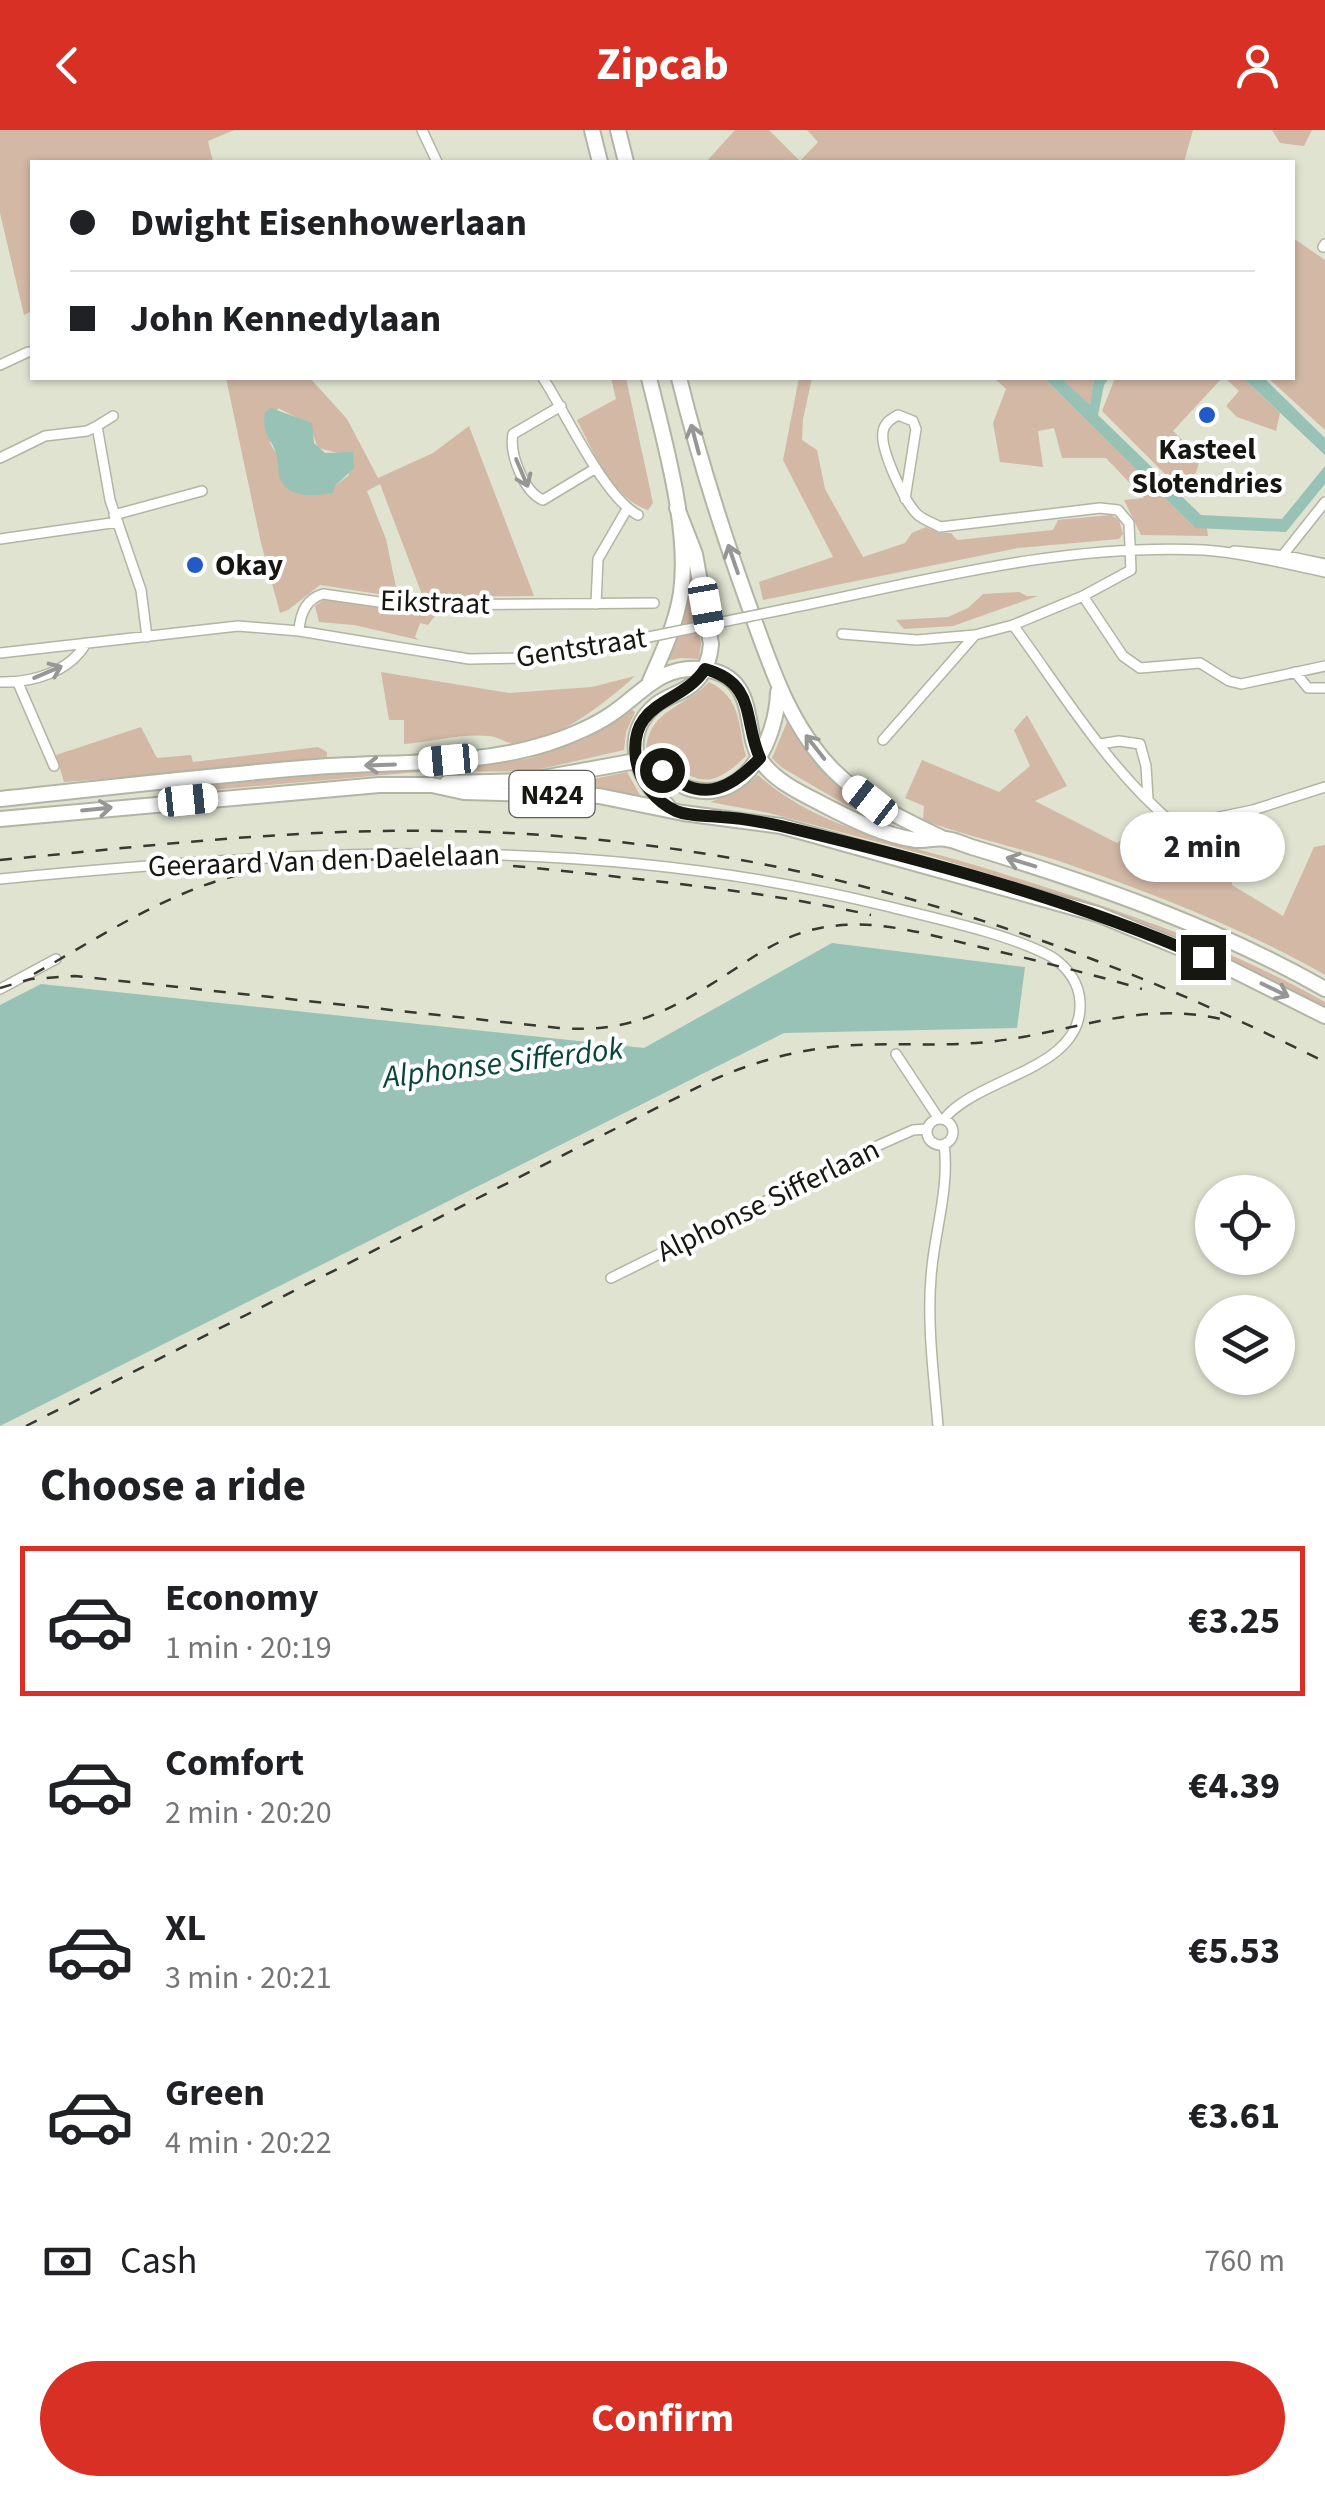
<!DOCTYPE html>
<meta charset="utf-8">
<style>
body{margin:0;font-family:"Source Sans 3",sans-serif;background:#f2f2f2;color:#202124;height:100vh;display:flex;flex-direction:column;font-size:38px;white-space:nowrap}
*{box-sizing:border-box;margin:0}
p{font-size:32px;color:#757577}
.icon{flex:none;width:55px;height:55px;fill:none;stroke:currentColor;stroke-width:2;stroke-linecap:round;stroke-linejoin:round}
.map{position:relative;height:1296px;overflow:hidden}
.panel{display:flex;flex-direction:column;background:#fff;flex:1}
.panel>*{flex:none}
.top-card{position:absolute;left:30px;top:30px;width:1265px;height:220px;border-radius:0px;box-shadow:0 2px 8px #0004;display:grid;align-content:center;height:220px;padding:0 40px;background:#fff}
.controls{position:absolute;left:1195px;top:1045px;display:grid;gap:20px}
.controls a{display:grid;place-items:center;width:100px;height:100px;border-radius:50%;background:#fff;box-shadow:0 2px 8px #0004;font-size:50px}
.end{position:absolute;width:45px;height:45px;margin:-22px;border:12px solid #161711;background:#fff;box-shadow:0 0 0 5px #fff}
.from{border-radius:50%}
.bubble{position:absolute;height:70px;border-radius:35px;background:#fff;box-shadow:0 2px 8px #0004;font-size:32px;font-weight:700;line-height:70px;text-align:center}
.car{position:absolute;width:30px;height:60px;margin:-30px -15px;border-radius:12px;box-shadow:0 0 8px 2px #0007;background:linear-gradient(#fff 24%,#345 0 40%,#fff 0 76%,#345 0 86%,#fff 0)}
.top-card b{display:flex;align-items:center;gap:35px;height:95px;font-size:38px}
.top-card b+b{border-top:2px solid #e0e0e0}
.top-card i{width:25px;height:25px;background:#202124}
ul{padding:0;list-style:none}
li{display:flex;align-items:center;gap:30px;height:150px;margin:0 20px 15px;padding:0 20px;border:5px solid transparent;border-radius:0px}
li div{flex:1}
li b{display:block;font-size:38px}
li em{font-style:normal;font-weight:700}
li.active{border-color:#d93025}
li>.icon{width:90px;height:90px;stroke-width:1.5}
h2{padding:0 40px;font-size:45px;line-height:120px}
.pay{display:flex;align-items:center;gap:25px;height:110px;padding:0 40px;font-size:38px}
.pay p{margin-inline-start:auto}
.primary-button{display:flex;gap:20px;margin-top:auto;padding:20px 40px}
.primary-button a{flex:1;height:115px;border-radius:60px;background:#d93025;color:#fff;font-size:40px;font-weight:700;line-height:115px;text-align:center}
header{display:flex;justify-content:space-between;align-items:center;height:130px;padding:0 40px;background:#d93025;color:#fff;font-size:45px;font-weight:700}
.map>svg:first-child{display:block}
</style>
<header><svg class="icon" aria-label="back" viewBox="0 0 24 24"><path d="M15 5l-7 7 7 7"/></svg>Zipcab<svg class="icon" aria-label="person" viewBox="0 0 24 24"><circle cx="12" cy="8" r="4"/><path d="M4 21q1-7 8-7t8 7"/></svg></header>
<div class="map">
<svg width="1325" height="1296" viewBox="0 0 1325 1296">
<rect width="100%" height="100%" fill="#dfe3d0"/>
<!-- green -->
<path fill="#d2b8a5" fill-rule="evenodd" d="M0,0h234l-26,11 5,21h-181v149l-8,4 -24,-102z
M735,0h34l31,31 18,-19 -11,-12h386l-9,32h-478z
M1272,0h40l-8,16 -24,-3z
M1293,108l32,22v170l-57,-52h24z
M226,248h84l37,41 31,59 55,-25 36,-27 65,170 -111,1 -43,-113 -13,7 19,48 12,58 -78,-12 -32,25 -8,3 -19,-70zM278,278l31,16 9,24 24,6 7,21 -14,11 -58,-31 -7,-12z
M611,248h15l27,125 -5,7c-36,-12 -55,-59 -71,-90l39,-21z
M799,248h13l-9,41 -1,21 15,10 8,39 38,68 42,-14 7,-10 14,-6 13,6h12l6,7 96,-10 5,-10 53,-5 8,5 4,14 -4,5 -101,9 -255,52 -4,-18 74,-25 -50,-97z
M994,248h50l150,149 13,1 1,8 -67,-1 -17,-35 20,-2 -38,-40h-44l-8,-30 -16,3 5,36 -43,-5 -7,-39 13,-34z
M1061,248h33l-4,28z
M1115,248h107l-49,53 26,25c0,18 -7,27 -26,26l-71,-71z
M1225,248h18l37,35 -4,18 -39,-14 -11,-11 13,-15z
M690,452l11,61 -2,16 -18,-1 -15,3 9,-15z
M1019,462l8,4h11l-85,30 -49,3 -8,-9 52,-3 20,-9 15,-14z
M325,469l112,14 -9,12 -8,-2 -5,14 4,3 -65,-15 -35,-3 -4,-16z
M381,542l128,21 83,-6 43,-11c-30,27 -79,67 -122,67 -8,0 -15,-6 -23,-7 -27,-3 -60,6 -86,8v-24h-15z
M709,552c34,17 28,43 37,74 -48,47 -56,12 -100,-4 2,-43 39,-44 63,-70z
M632,580l3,2 -9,20 -2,18 -92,21 -114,1 -208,18 -1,-6 318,-25 58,-20z
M1027,585l40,71 -32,15 82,42 35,-27 25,17 55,19v33l51,31 31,-69 11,-2v130c-84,-48 -178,-84 -269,-115 -44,-14 -90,-24 -133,-40l1,-14 -19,-8 17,-38 77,32 31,-26 -16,-36z
M787,592c27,44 65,78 110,103l-46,-17 -70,-41 -9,-9z
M141,597l16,31 34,-3 2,7 125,-15 9,5v9l-263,21 -8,-27z
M627,642l13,23 -84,-6v-2z
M758,645c63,57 154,70 233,95 115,36 228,72 334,132v9l-246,-109 -145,-45 -165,-44 -59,-11 23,-8z"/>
<!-- water -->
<path fill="#98c2b6" d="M1044,248h17l29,27 4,-27h15l-5,7 -6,30 103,100 81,4 43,-53v18l-39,48 -91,-4z
M1243,248h21l61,60v17z
M271,278l41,15 2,20 11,10 28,-1 1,16 -19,18 -2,7c-17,3 -42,6 -52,-12 -4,-7 -2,-16 -4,-24 -5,-21 -16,-20 -12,-45z
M832,813l193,24 -8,61 -233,5 -784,393v-421l41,-21 603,64z"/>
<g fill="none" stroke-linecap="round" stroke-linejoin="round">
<defs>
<path id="minor" d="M422,0l15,32
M1323,117l2,-3
M0,235l28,-13
M543,248c23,35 60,118 95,137
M561,276l-48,28c-4,20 11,58 30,66l53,-32
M97,296l16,-10
M0,328l45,-22 42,-5 10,-5 13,74 31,90 6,47
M114,385l88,-24
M0,409l118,-17
M1234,421l53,5 38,8
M1279,430l46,-58
M1083,466l40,60 17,12 60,-5 29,18 12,3 84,-18
M596,474l2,-45 29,-50
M786,479c138,-28 276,-66 418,-59 40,3 82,14 121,22
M1013,495c50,68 97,147 163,201l77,-16 72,-23
M299,501c1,-17 7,-32 24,-37l77,11 254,-2
M842,504l75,6 58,-5 38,-10 70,-29 48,-26 -2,-47 -11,-13 -18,-2 -160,19c-7,-4 -16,-7 -22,-12 -13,-12 -38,-65 -35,-83 1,-9 8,-13 15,-17l15,6 3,8 -11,70
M0,523l238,-27 61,5 170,28 61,-1 109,-19
M1295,542l13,16h17
M0,552c32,1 70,-10 86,-39
M18,553l36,83
M883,610l92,-105
M1100,614l19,-3 21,3 6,22 2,33
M1178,697l52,20 8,-6 15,-31
M0,749c303,-29 588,-47 886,27 48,12 124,28 166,51 16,11 27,26 28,45 4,68 -101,74 -136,117
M0,859l56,-30
M896,924l43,65
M927 1002a13 13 0 1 1 26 0a13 13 0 1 1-26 0Z
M611,1148l266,-132 36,-16 14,-1
M938,1296c-4,-49 -11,-100 -7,-149 3,-44 19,-89 13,-133"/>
<path id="highway" d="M592,0l8,32
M618,0l8,32
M649,248c15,62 41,151 32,215 -5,31 -18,59 -31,88
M679,248c19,77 43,153 70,228 21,58 39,117 83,163 32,32 70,50 110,69
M447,653l79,-2 110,-20c22,3 34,22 55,28 56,15 86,-53 87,-97
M0,669c105,-11 211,-24 316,-32 78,-6 158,0 233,-24 21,-7 43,-16 61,-28 32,-21 49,-50 92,-46 59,6 39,63 60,93 14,20 41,32 62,43 27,14 61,31 92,35 9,1 20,-3 30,-1 9,1 19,6 29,9 119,36 241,79 350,141
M667,675c-31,-25 -47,-72 -10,-101 12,-9 30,-12 40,-24 9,-10 13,-23 14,-36l-16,-90 -18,-46
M0,689l379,-34h53l32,7 135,4 84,17 98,13 316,88 132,54 96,48"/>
</defs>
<!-- minor casing -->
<use href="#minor" stroke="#b2b5a4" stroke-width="12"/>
<!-- highway casing -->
<use href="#highway" stroke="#b2b5a4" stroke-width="18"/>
<!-- minor -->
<use href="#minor" stroke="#fff" stroke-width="9"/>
<!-- highway -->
<use href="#highway" stroke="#fff" stroke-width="14"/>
<!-- rail -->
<path stroke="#373830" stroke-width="2.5" stroke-dasharray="12 12" stroke-linecap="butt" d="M0,730c148,-14 297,-32 446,-29 312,4 602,92 879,231
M34,844c64,-36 132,-81 204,-99 108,-28 253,-12 363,0 91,10 181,20 270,40
M0,858l31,-9 44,-3 484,52c74,6 116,-20 176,-59 21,-14 42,-28 66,-36 62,-20 119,0 179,14 54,13 108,26 162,42
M26,1296l676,-341c44,-21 91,-35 140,-39 48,-4 97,1 145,-4 83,-8 148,-42 234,-23"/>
<defs>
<path id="minor-bridge" d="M639,509l147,-30"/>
</defs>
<!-- minor-bridge casing -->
<use href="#minor-bridge" stroke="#b2b5a4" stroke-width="12" stroke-linecap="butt"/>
<!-- minor-bridge -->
<use href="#minor-bridge" stroke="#fff" stroke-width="9"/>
</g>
<!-- one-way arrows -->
<defs><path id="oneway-shaft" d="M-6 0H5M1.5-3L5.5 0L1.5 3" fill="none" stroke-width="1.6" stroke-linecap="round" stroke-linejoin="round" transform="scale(2.5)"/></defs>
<g stroke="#969794">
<use href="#oneway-shaft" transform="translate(695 309) rotate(-105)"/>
<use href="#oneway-shaft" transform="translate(522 343) rotate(67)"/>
<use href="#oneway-shaft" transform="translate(733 429) rotate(-109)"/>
<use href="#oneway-shaft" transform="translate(48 542) rotate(-23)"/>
<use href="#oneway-shaft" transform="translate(815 617) rotate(-128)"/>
<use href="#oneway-shaft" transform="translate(380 635) rotate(178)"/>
<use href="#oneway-shaft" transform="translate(97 679) rotate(-6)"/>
<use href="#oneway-shaft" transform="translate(1021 732) rotate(-163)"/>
<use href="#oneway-shaft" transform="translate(1275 860) rotate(26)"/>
</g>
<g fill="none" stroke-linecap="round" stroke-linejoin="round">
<!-- route -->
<path stroke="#161711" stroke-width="12" d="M662,640c38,33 66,22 98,-12 -17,-37 -3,-75 -55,-89 -23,36 -77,31 -69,90 3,22 20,43 40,52 14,6 31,4 45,6 21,1 41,5 60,9 143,34 287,72 422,131"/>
</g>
<!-- markers -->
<g fill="#225ac7" stroke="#fff" stroke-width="4">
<circle cx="1207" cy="285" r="10"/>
<circle cx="195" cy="435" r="10"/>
</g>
<g text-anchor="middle" stroke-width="8" stroke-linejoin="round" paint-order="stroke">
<!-- shield labels -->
<rect fill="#fff" stroke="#5c5d58" stroke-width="2.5" x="509.5" y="641" width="85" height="46" rx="8"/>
<g font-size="28" font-weight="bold" fill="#161711">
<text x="552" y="674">N424</text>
</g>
<!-- poi labels -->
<g font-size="30" font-weight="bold" fill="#161711" stroke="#fff">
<text x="1207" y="329">Kasteel<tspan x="1207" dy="34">Slotendries</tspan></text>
<text x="215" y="445" text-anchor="start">Okay</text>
</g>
<!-- street labels -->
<g font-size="30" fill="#161711" stroke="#fff">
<text transform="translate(435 472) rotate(2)" y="10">Eikstraat</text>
<text transform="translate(581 517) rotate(-9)" y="10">Gentstraat</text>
<text transform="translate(324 730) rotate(-2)" y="10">Geeraard Van den Daelelaan</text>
<text transform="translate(768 1070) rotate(-26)" y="10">Alphonse Sifferlaan</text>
</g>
<!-- water labels -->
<g font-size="32" font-style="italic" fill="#084639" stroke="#fff">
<text transform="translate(503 932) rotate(-7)" y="11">Alphonse Sifferdok</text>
</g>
</g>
</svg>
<div class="controls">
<a><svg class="icon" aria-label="locate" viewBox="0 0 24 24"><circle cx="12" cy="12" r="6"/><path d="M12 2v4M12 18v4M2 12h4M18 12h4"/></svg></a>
<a><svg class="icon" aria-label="layers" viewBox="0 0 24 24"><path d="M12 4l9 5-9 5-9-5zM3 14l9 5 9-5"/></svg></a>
</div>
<i class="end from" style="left:662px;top:640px"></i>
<i class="end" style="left:1203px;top:827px"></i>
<div class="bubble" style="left:1120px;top:682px;width:165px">2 min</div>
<i class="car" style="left:706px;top:477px;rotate:170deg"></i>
<i class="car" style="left:448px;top:630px;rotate:265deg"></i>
<i class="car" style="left:188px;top:670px;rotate:84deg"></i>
<i class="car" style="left:870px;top:671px;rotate:308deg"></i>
<div class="top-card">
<b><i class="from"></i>Dwight Eisenhowerlaan</b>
<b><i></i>John Kennedylaan</b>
</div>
</div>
<section class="panel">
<h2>Choose a ride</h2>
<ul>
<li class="active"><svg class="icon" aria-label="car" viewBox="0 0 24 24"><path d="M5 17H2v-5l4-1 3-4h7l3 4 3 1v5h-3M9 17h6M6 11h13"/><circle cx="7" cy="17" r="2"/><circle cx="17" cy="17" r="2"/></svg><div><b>Economy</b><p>1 min · 20:19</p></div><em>€3.25</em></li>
<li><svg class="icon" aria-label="car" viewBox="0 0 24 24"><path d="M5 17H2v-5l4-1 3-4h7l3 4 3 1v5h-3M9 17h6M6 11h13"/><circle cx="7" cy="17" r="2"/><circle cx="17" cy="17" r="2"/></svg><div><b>Comfort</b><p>2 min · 20:20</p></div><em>€4.39</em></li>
<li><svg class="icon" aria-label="car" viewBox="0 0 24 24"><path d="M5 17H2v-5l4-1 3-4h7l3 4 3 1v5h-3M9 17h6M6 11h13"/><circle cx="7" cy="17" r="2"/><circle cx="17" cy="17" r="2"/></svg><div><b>XL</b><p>3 min · 20:21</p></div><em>€5.53</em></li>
<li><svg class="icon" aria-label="car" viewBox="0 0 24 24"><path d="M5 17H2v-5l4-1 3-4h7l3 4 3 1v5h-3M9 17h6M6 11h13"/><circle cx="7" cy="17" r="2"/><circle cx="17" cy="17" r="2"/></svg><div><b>Green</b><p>4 min · 20:22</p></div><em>€3.61</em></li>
</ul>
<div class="pay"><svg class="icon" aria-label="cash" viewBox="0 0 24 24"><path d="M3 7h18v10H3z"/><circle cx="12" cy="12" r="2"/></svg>Cash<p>760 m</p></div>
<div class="primary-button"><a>Confirm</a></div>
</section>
